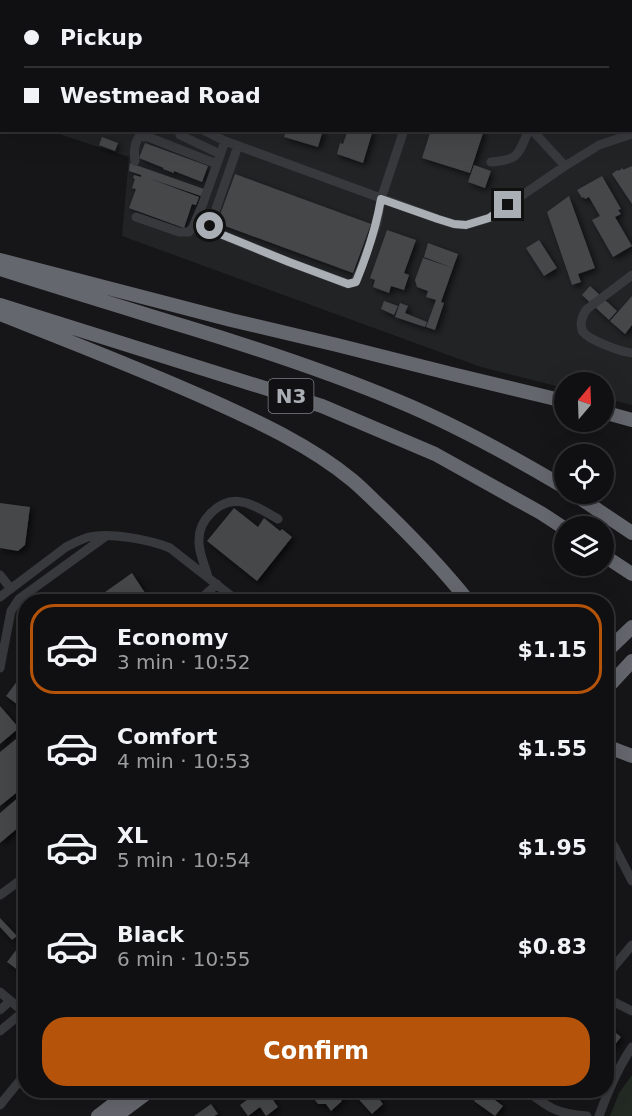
<!DOCTYPE html>
<meta charset="utf-8">
<style>
body{margin:0;font-family:"DejaVu Sans",sans-serif;background:#19191b;color:#f1f3f6;height:100vh;display:flex;flex-direction:column;font-size:22px;white-space:nowrap}
*{box-sizing:border-box;margin:0}
p{font-size:20px;color:#9c9d9f}
.icon{flex:none;width:33px;height:33px;fill:none;stroke:currentColor;stroke-width:2;stroke-linecap:round;stroke-linejoin:round}
.map{position:relative;flex:1;overflow:hidden}
.drawer{position:absolute;left:18px;top:594px;width:596px;height:504px;display:flex;flex-direction:column;background:#101012;border-radius:24px;box-shadow:0 6px 24px #0002,0 0 0 2px #303032}
.drawer>*{flex:none}
.banner{position:absolute;left:0px;top:0px;width:633px;height:132px;box-shadow:0 6px 24px #0002,0 0 0 2px #303032;display:grid;align-content:center;height:132px;padding:0 24px;background:#101012}
.needle{width:39px;rotate:19deg}
.tools{position:absolute;left:554px;top:372px;display:grid;gap:12px}
.tools a{display:grid;place-items:center;width:60px;height:60px;border-radius:50%;background:#101012;box-shadow:0 6px 24px #0002,0 0 0 2px #303032;font-size:30px}
.end{position:absolute;width:27px;height:27px;margin:-14px;border:8px solid #aaafb6;background:#111;box-shadow:0 0 0 3px #111}
.from{border-radius:50%}
.banner b{display:flex;align-items:center;gap:21px;height:57px;font-size:22px}
.banner b+b{border-top:2px solid #303032}
.banner i{width:15px;height:15px;background:#f1f3f6}
ul{padding:10px 0 0;list-style:none}
li{display:flex;align-items:center;gap:18px;height:90px;margin:0 12px 9px;padding:0 12px;border:3px solid transparent;border-radius:24px}
li div{flex:1}
li b{display:block;font-size:22px}
li em{font-style:normal;font-weight:600}
li.on{border-color:#b45309}
li>.icon{width:54px;height:54px;stroke-width:1.5}
.action{display:flex;gap:12px;margin-top:auto;padding:12px 24px}
.action a{flex:1;height:69px;border-radius:24px;background:#b45309;color:#fff;font-size:24px;font-weight:600;line-height:69px;text-align:center}
.map>svg:first-child{display:block}
</style>
<div class="map">
<svg width="632" height="1116" viewBox="0 0 632 1116">
<defs>
<filter id="shadow"><feDropShadow dx="3" dy="3" stdDeviation="3" flood-color="#0009"/></filter>
</defs>
<rect width="100%" height="100%" fill="#161618"/>
<!-- built -->
<path fill="#222325" d="M0,0h632v405l-29,-7v-16h-39v6l-83,-21 -359,-131 7,-79 -79,-26 582,-1v-128h-630l-1,106 -1,-1z"/>
<!-- green -->
<path fill="#232a23" d="M632,1075v41h-22l9,-23z"/>
<!-- building -->
<path fill="#45474a" filter="url(#shadow)" d="M286,130h37l-5,17 -34,-10z
M348,130h25l-10,33 -26,-9 3,-11 3,1z
M431,130h53l-14,43 -48,-15z
M102,137l16,6 -3,8 -16,-6z
M145,143l63,23 -6,16 -28,-11v2l-11,-4 1,-1 -25,-10z
M130,163l74,26 -3,7 -53,-18 51,19 -3,8 -4,-1 -8,24 -55,-20 7,-19 -4,-1 3,-9 -2,-1 1,-3 7,2v-2l-12,-4z
M474,165l17,6 -6,17 -17,-6z
M632,166v38l-20,-30 5,-4 1,1 5,-3v2z
M235,174l136,50 -18,49 -136,-50z
M602,176l19,33 -3,1 3,4 -6,3 17,29 -19,11 -21,-37 8,-4 -11,-19 -4,2 -1,-2 -2,1 -5,-8z
M569,196l26,72 -17,6 3,8 -9,3 -25,-73z
M387,230l29,10 -12,33 5,2 -5,15 -13,-4 -2,7 -16,-6 2,-7 -5,-2z
M539,240l18,28 -13,8 -18,-28z
M428,243l30,11 -5,14 -29,-11z
M423,258l30,10 -12,34 3,1 -9,27 -9,-3 10,-27 -10,-3 2,-6 -11,-4 -2,-7z
M590,286l27,25 -8,9 -27,-25z
M632,296v29l-7,9 -15,-13z
M384,301l14,5 -4,9 -13,-6z
M400,303l8,3 -3,7 22,9 -2,5 -30,-10z
M0,503l30,4 -5,38 -7,6 -18,-3z
M234,508l24,19 6,-9 16,13 2,-2 10,8 -35,44 -50,-40z
M132,573l19,29h-60z
M18,680l8,5v26l-20,-15z
M0,706l19,22 -19,16z
M26,731v54l-26,21v-54z
M26,791v30l-26,22v-30z
M0,918l17,18 -5,4 -12,-13z
M26,942v43l-7,-5 4,-6 -16,-12 10,-13 2,1z
M606,1025l15,12 -15,19z
M260,1090h6l12,17 -12,9 -6,-9 -12,9 -8,-11z
M319,1090h32l-2,4 -5,3 -7,-1 5,5 -11,10 -5,-7h-8l-6,-8z
M354,1090h18l11,14 -11,10 -19,-21 2,-1z
M482,1090l6,4 2,-3 7,6 -2,3 8,6 -8,10 -21,-15z
M211,1104l7,10 -4,2h-20z"/>
<g fill="none" stroke-linecap="round" stroke-linejoin="round">
<!-- minor -->
<path stroke="#38393c" stroke-width="9" d="M566,0v2
M211,2v-2
M241,2v-2
M311,2l1,-2
M447,2l1,-2
M0,27h2
M203,130l22,11 213,78 16,5 12,1 23,-7 76,-52 34,-21 33,-11
M532,130l33,36
M180,135l40,19
M238,146l-28,80 3,5 76,31 59,22 7,-2 6,-14 16,-45 4,-24 23,-69
M135,161c-1,-8 -1,-18 4,-24h9l69,27
M491,162c29,-3 26,-6 38,-32
M136,217l43,15h10l4,-5 9,-21 23,-65
M632,275l-45,34c-5,6 -8,16 -4,23 6,8 38,20 49,21
M0,575l11,14
M208,577c-3,-12 -10,-25 -9,-37 0,-10 4,-19 11,-26 23,-24 44,-9 68,5
M0,597l66,-50c8,-4 15,-8 23,-10 21,-5 62,3 81,11l69,54
M197,602l20,-18
M0,668l11,-57 8,-12 87,-63
M606,837l8,9 18,35
M0,895l26,-19
M606,976l26,-31
M0,992l26,22
M606,998l26,13
M0,1010l10,-9
M0,1031l23,-19
M526,1090c24,19 30,23 61,26
M0,1105l26,-32
M599,1116c9,-25 18,-47 33,-69"/>
<!-- highway -->
<path stroke="#64676d" stroke-width="14" d="M0,260l231,60 106,25 115,29 112,27
M0,269c62,20 125,39 187,58 72,22 142,45 211,74 58,24 112,54 166,86
M0,305l322,101 113,48 106,59 23,15
M0,314c71,28 141,55 210,86 49,22 101,46 142,80 11,9 20,19 30,28 31,30 60,60 87,94
M603,412l29,8
M574,494l58,39
M603,555l29,19
M606,652l26,-25
M606,689l26,-28
M606,746l26,10
M98,1116l34,-26
M116,1116l35,-26"/>
</g>
<g fill="none" stroke-linecap="round" stroke-linejoin="round">
<!-- route -->
<path stroke="#aaafb6" stroke-width="8" d="M210,226l3,5 76,31 59,22 8,-2c11,-27 20,-54 25,-83l57,20 16,5 12,1 23,-7 19,-13"/>
</g>
<g text-anchor="middle" stroke-width="6" stroke-linejoin="round" paint-order="stroke">
<!-- shield labels -->
<rect fill="#111113" stroke="#7c8085" stroke-width="1.5" x="268.5" y="379" width="45" height="34" rx="4.5"/>
<g font-size="20" font-weight="bold" fill="#aaafb6">
<text x="291" y="403">N3</text>
</g>
</g>
</svg>
<div class="tools">
<a><svg class="needle" viewBox="-14 -14 28 28"><path d="M0-13l5 13h-10z" fill="#e53935"/><path d="M0 13l5-13h-10z" fill="#9c9d9f"/></svg></a>
<a><svg class="icon" aria-label="locate" viewBox="0 0 24 24"><circle cx="12" cy="12" r="6"/><path d="M12 2v4M12 18v4M2 12h4M18 12h4"/></svg></a>
<a><svg class="icon" aria-label="layers" viewBox="0 0 24 24"><path d="M12 4l9 5-9 5-9-5zM3 14l9 5 9-5"/></svg></a>
</div>
<i class="end from" style="left:210px;top:226px"></i>
<i class="end" style="left:508px;top:205px"></i>
<div class="banner">
<b><i class="from"></i>Pickup</b>
<b><i></i>Westmead Road</b>
</div>
<section class="drawer">
<ul>
<li class="on"><svg class="icon" aria-label="car" viewBox="0 0 24 24"><path d="M5 17H2v-5l4-1 3-4h7l3 4 3 1v5h-3M9 17h6M6 11h13"/><circle cx="7" cy="17" r="2"/><circle cx="17" cy="17" r="2"/></svg><div><b>Economy</b><p>3 min · 10:52</p></div><em>$1.15</em></li>
<li><svg class="icon" aria-label="car" viewBox="0 0 24 24"><path d="M5 17H2v-5l4-1 3-4h7l3 4 3 1v5h-3M9 17h6M6 11h13"/><circle cx="7" cy="17" r="2"/><circle cx="17" cy="17" r="2"/></svg><div><b>Comfort</b><p>4 min · 10:53</p></div><em>$1.55</em></li>
<li><svg class="icon" aria-label="car" viewBox="0 0 24 24"><path d="M5 17H2v-5l4-1 3-4h7l3 4 3 1v5h-3M9 17h6M6 11h13"/><circle cx="7" cy="17" r="2"/><circle cx="17" cy="17" r="2"/></svg><div><b>XL</b><p>5 min · 10:54</p></div><em>$1.95</em></li>
<li><svg class="icon" aria-label="car" viewBox="0 0 24 24"><path d="M5 17H2v-5l4-1 3-4h7l3 4 3 1v5h-3M9 17h6M6 11h13"/><circle cx="7" cy="17" r="2"/><circle cx="17" cy="17" r="2"/></svg><div><b>Black</b><p>6 min · 10:55</p></div><em>$0.83</em></li>
</ul>
<div class="action"><a>Confirm</a></div>
</section>
</div>
